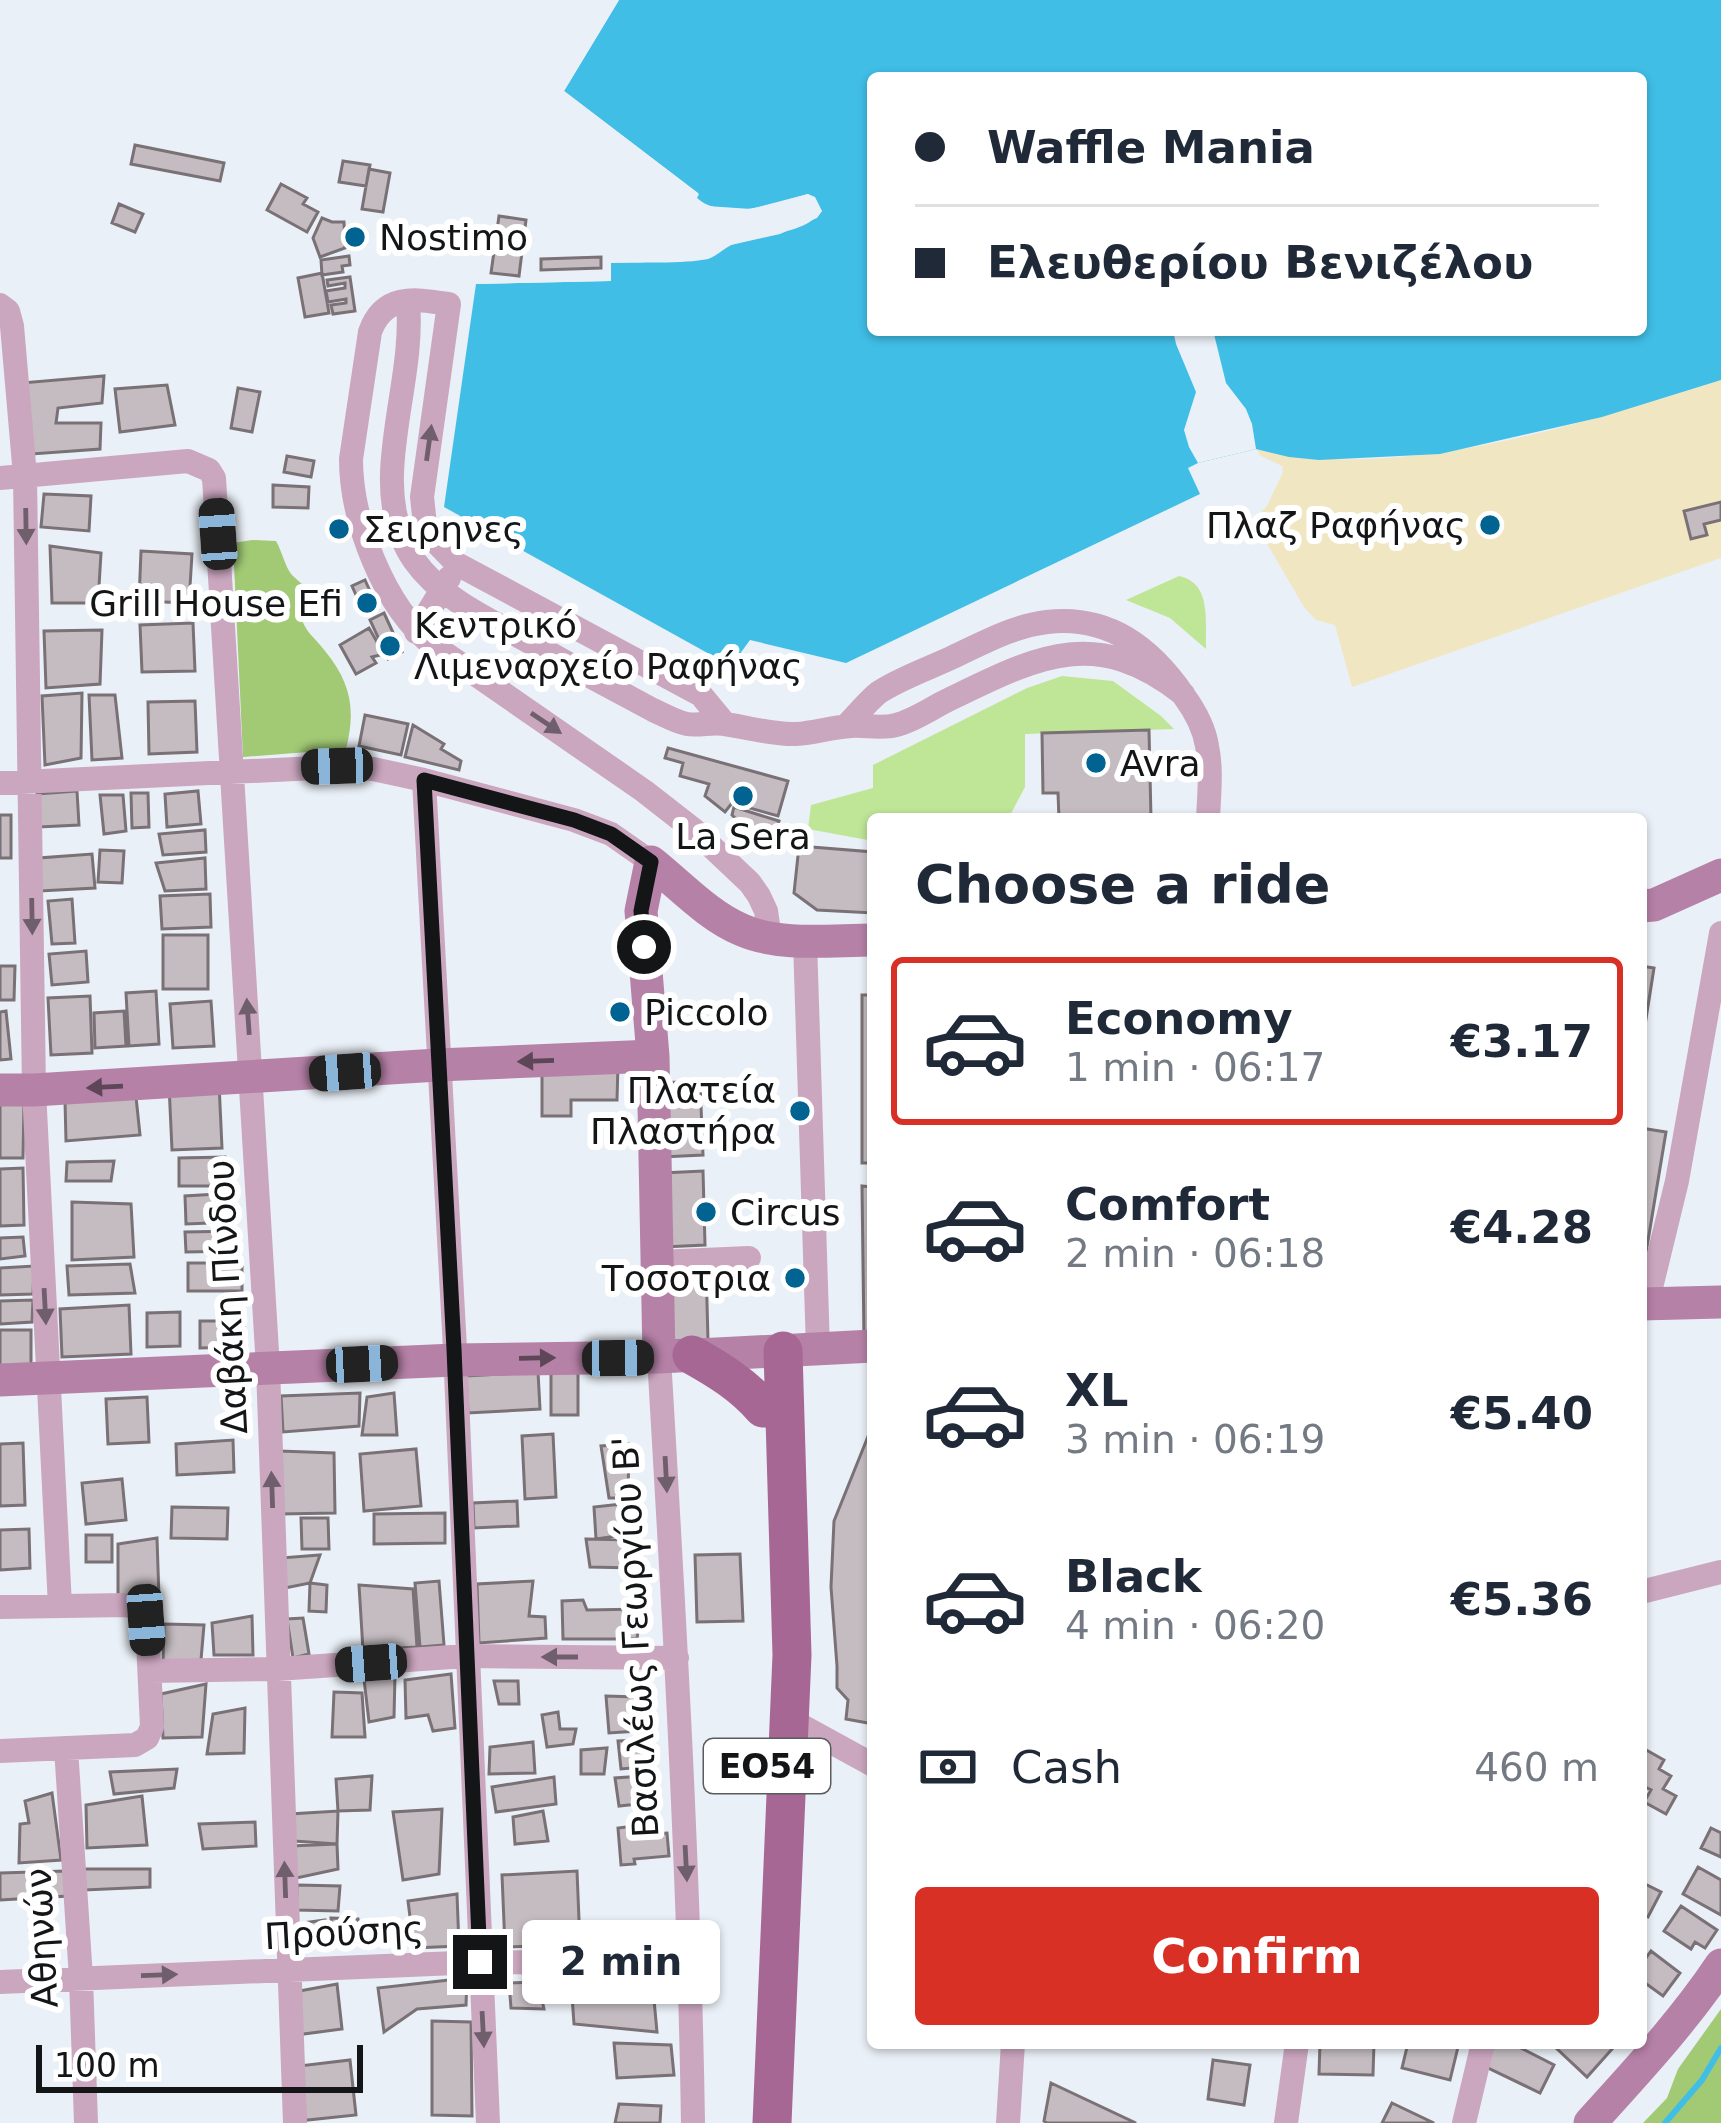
<!DOCTYPE html>
<meta charset="utf-8">
<style>
body{margin:0;font-family:"DejaVu Sans",sans-serif;background:#f6f6f7;color:#1f2937;height:100vh;display:flex;flex-direction:column;font-size:45px;white-space:nowrap}
*{box-sizing:border-box;margin:0}
p{font-size:39px;color:#747a83}
.icon{flex:none;width:66px;height:66px;fill:none;stroke:currentColor;stroke-width:2;stroke-linecap:round;stroke-linejoin:round}
.map{position:relative;flex:1;overflow:hidden}
.drawer{position:absolute;left:867px;top:813px;width:780px;height:1236px;display:flex;flex-direction:column;background:#fff;border-radius:12px;box-shadow:0 3px 9px #0004}
.drawer>*{flex:none}
.top-card{position:absolute;left:867px;top:72px;width:780px;height:264px;border-radius:12px;box-shadow:0 3px 9px #0004;display:grid;align-content:center;height:264px;padding:0 48px;background:#fff}
.scale{position:absolute;left:36px;bottom:30px;width:327px;box-sizing:border-box;padding-left:12px;border:6px solid #131517;border-top:0;font-size:33px;line-height:42px;white-space:nowrap;color:#131517;-webkit-text-stroke:9px #fff;paint-order:stroke}
.end{position:absolute;width:54px;height:54px;margin:-27px;border:15px solid #131517;background:#fff;box-shadow:0 0 0 6px #fff}
.from{border-radius:50%}
.bubble{position:absolute;height:84px;border-radius:12px;background:#fff;box-shadow:0 3px 9px #0004;font-size:39px;font-weight:700;line-height:84px;text-align:center}
.car{position:absolute;width:36px;height:72px;margin:-36px -18px;border-radius:15px;box-shadow:0 0 9px 3px #0007;background:linear-gradient(#222 24%,#8ab4d8 0 40%,#222 0 76%,#8ab4d8 0 86%,#222 0)}
.top-card b{display:flex;align-items:center;gap:42px;height:114px;font-size:45px}
.top-card b+b{border-top:3px solid #e0e1e3}
.top-card i{width:30px;height:30px;background:#1f2937}
ul{padding:0;list-style:none}
li{display:flex;align-items:center;gap:36px;height:168px;margin:0 24px 18px;padding:0 24px;border:6px solid transparent;border-radius:12px}
li div{flex:1}
li b{display:block;font-size:45px}
li em{font-style:normal;font-weight:700}
li.current{border-color:#d93025}
li>.icon{width:108px;height:108px;stroke-width:1.5}
h2{padding:0 48px;font-size:54px;line-height:144px}
.pay{display:flex;align-items:center;gap:30px;height:132px;padding:0 48px;font-size:45px}
.pay p{margin-inline-start:auto}
.action{display:flex;gap:24px;margin-top:auto;padding:24px 48px}
.action a{flex:1;height:138px;border-radius:12px;background:#d93025;color:#fff;font-size:48px;font-weight:700;line-height:138px;text-align:center}
.map>svg:first-child{display:block}
</style>
<div class="map">
<svg width="1721" height="2123" viewBox="0 0 1721 2123">
<rect width="100%" height="100%" fill="#eaf0f7"/>
<!-- green -->
<path fill="#bfe597" d="M1179,576c33,7 26,45 27,73l-36,-31 -44,-18z
M1062,676l51,5 48,35 13,13 -149,5v53l-17,32h-135v22l-65,-12 3,-24 62,-17v-23l154,-77z"/>
<!-- forest -->
<path fill="#a2ca75" d="M252,540l24,1c6,10 9,26 16,34 9,9 13,9 17,21l-10,16c7,22 13,22 26,39 26,32 31,58 21,98l-103,8 -10,-214z
M1721,2009v114h-78l24,-25 11,-29z"/>
<!-- sand -->
<path fill="#f0e6c1" d="M1721,380v178l-369,129 -17,-62 -19,-5 -12,-13 -42,-72 -4,-20 9,-9 16,-34 -1,-6 -21,-10 -5,-7c143,35 328,-26 465,-69z"/>
<!-- water -->
<path fill="#40bee6" fill-rule="evenodd" d="M619,0h1102v380l-119,37 -162,37 -121,6 -30,-3 -33,-8 -58,14 -10,5 12,26 -354,169 -96,-23 -19,26 -287,-159 32,-223 134,-3v-18c26,-1 75,1 98,-4 9,-3 16,-11 25,-15 28,-12 68,-7 89,-33l-14,-17c-34,9 -81,28 -112,4l2,-5 -134,-102zM873,78h768v252h-768z"/>
<!-- pier -->
<path fill="#eaf0f7" d="M612,0h7l-55,91 135,103 -2,4 10,8 44,3 57,-15 7,3 7,14 -5,7 -19,8 -18,8 -49,11 -24,14 -96,4v18l-135,3 1,-6 128,-3v-14l5,-4 96,-4 23,-14 49,-11 38,-19 -8,-9 -57,15 -47,-3 -12,-10 -1,-7 -131,-100 -1,-7z
M1173,330h40l13,53 20,26 6,15 4,25 -58,14 -9,-16 -5,-17 12,-38 -20,-48z"/>
<g fill="none" stroke-linecap="round" stroke-linejoin="round">
<!-- stream -->
<path stroke="#40bee6" stroke-width="6" d="M1665,2123l37,-43 19,-32"/>
</g>
<!-- building -->
<path fill="#c4bcc0" stroke="#797175" stroke-width="3" d="M135,145l89,18 -4,18 -89,-17z
M343,161l27,4 -4,21 -27,-4z
M369,169l21,4 -7,39 -21,-3z
M281,184l26,14 -4,6 15,8 -11,20 -40,-22z
M119,204l24,10 -8,18 -23,-9z
M499,216l27,4 -7,56 -28,-3z
M322,218l10,4h12l1,26 -25,9 -7,-19z
M349,256l1,9 -8,1 1,6 -21,3 -1,-15z
M601,257v11l-60,2v-11z
M322,273l7,40 -24,4 -7,-39z
M350,277l5,34 -22,3 -2,-9 15,-2v-4l-18,3 -2,-11 19,-3v-5l-17,3 -1,-6z
M104,376l-2,27 -44,5 -2,15h45l-1,26 -68,5 -11,-71z
M167,385l8,40 -55,7 -5,-43z
M238,388l22,4 -8,40 -21,-4z
M287,456l27,5 -3,16 -27,-5z
M273,485l36,2 -1,21 -35,-1z
M44,494l47,2 -2,35 -48,-4z
M1721,502v18l-17,4 3,11 -16,4 -7,-28z
M50,546l51,7 -3,50h-46z
M141,551l51,3 -3,49 -50,-2z
M365,580l13,29 -13,6 -13,-29z
M384,613l18,39 -14,7 -18,-39z
M193,623l2,48 -53,1 -2,-47z
M369,628l15,26 -12,3 4,6 -20,11 -16,-29z
M102,630l-2,54 -54,4 -2,-57z
M82,693l-1,65 -36,7 -3,-69z
M89,695h26l7,63 -30,2z
M195,701l2,51 -48,2 -1,-52z
M365,715l43,9 -7,31 -42,-9z
M413,725l31,19 -3,5 20,12 -2,9 -54,-13z
M1149,730l2,89h-92l-1,-26h-15l-1,-60z
M668,748l120,33 -10,35 -46,-13 -7,9 -20,-16 4,-12 -29,-8 3,-13 -18,-5z
M77,791l2,34 -40,2 -2,-33z
M198,791l3,33 -34,3 -2,-33z
M131,793h17l1,34 -17,1z
M100,795h23l3,36 -22,3z
M734,807l45,14 -7,20 -17,-4 -23,-22z
M0,815h11v43h-11z
M205,830l1,22 -43,3 -4,-21z
M799,846l74,6v61l-56,-3 -23,-17z
M100,850l24,1 -2,32 -24,-1z
M92,854l3,34 -55,3 -1,-33z
M205,858l1,31 -41,2 -9,-28z
M210,894l1,33 -49,2 -2,-33z
M72,899l3,44 -23,1 -4,-43z
M163,935h45v54h-45z
M86,951l2,31 -36,3 -3,-31z
M0,966h15l-1,34h-14z
M1641,966l13,2 -11,70h-2z
M156,991l3,53 -30,2 -3,-53z
M862,995h11v168h-11z
M90,996l2,57 -41,2 -3,-57z
M211,1001l3,45 -41,2 -3,-44z
M6,1011l5,48 -11,1v-48z
M124,1011l2,35 -31,2 -1,-35z
M542,1065h76l-1,35h-46v16h-29z
M700,1081l3,74 -41,2 -3,-74z
M219,1083l3,65 -50,2 -3,-65z
M136,1097l4,38 -74,6 -1,-40z
M0,1102h24l-1,56h-23z
M1641,1128l25,4 -25,151z
M225,1157v29h-46v-28z
M114,1161l-3,20h-45l1,-19z
M23,1168l1,57 -24,1v-57z
M703,1171l2,74 -41,2 -2,-74z
M862,1186l11,1v152h-9z
M234,1193l1,29 -49,2 -1,-28z
M72,1202l59,2 3,53 -62,3z
M238,1231v20l-52,1 -1,-20z
M23,1237l2,19 -25,3v-21z
M188,1263h54v28h-54z
M130,1264l5,29 -66,2 -2,-29z
M34,1266l-1,28 -33,1v-27z
M706,1266l2,74 -40,1 -3,-74z
M33,1300l-1,22 -32,2v-23z
M129,1305l2,49 -69,3 -2,-48z
M180,1312v34l-33,1v-34z
M200,1321h44v26l-44,1z
M0,1330h31v37h-31z
M551,1369h27v46h-27z
M538,1372l2,37 -72,4 -2,-37z
M360,1393l-1,33 -76,6 -2,-36z
M394,1393l3,42h-35l5,-38z
M147,1397l2,45 -41,2 -2,-45z
M873,1424v131l-3,2 3,7v160l-27,-5 2,-19 -11,-12v-22l-6,-79 3,-66z
M553,1434l3,63 -31,2 -3,-63z
M233,1440l1,32 -57,3 -1,-31z
M23,1443l2,62 -25,1v-62z
M629,1444l-1,54h-19l-8,-52z
M416,1449l5,57 -57,5 -4,-57z
M279,1451l55,2 1,60 -55,1z
M122,1479l4,41 -40,4 -4,-41z
M517,1501l1,25 -44,2 -1,-25z
M631,1503v31l-35,5 -2,-32z
M172,1507l56,1 -1,31 -56,-1z
M445,1513v30l-71,1v-30z
M301,1518h27l1,31h-27z
M29,1529l1,39 -30,2v-40z
M86,1535h26v27h-26z
M157,1538l2,60 -41,-2v-52z
M586,1539l46,1 2,28 -44,-1z
M740,1554l3,67 -46,1 -2,-67z
M320,1555l-10,28 -25,5 -5,-30z
M439,1581l5,64 -24,2 -5,-64z
M533,1581l-4,35 16,1 1,21 -67,5 -2,-59z
M310,1583l17,2 -1,27 -17,-1z
M359,1585l54,4 4,58 -54,3z
M583,1600l4,10 54,-1 -4,30h-74l-1,-38z
M252,1616l1,39h-39l-2,-32z
M303,1618l6,36 -16,4 -6,-39z
M164,1624l40,1 -3,35 -38,4z
M451,1674l4,54 -22,3 -5,-16 -22,3 -1,-38z
M395,1675l-1,42 -25,5 -5,-43z
M494,1681h24l1,23h-20z
M206,1684l-4,53 -39,1 -2,-44z
M334,1692l28,1 3,44h-33z
M606,1696l31,1 1,34 -29,2z
M245,1708l-1,45 -37,1 6,-40z
M558,1712l2,17h16l-3,15 -26,3 -5,-32z
M642,1740l2,27 -23,2 -3,-28z
M533,1742l2,31 -46,1 1,-27z
M1641,1747l23,13 -5,9 12,7 -8,13 13,7 -10,18 -22,-12 7,-12 -10,-5z
M607,1748l-3,26h-23v-24z
M177,1769l-3,19 -60,6 -4,-22z
M657,1775v27l-38,4 -4,-28z
M372,1776l-2,34 -32,1 -2,-32z
M554,1777l2,27 -60,8 -4,-25z
M52,1793l9,67 -42,3 1,-39 9,-1 -4,-22z
M142,1796l5,49 -60,3 -1,-43z
M442,1809l-3,65 -36,6 -10,-68z
M338,1811l-1,33 -43,-3 -4,-27z
M543,1811l5,30 -33,3 -2,-27z
M255,1822l1,24 -53,3 -4,-25z
M635,1826v9l32,-2 2,23 -35,3 1,5 -14,1 -3,-37z
M1711,1828l10,5v24l-20,-9z
M337,1844l1,25 -46,10 -1,-33z
M1698,1867l23,13v35l-38,-21z
M84,1869h66v18l-65,3z
M64,1871l4,25 -68,4v-27z
M577,1871l3,73 -75,3 -3,-72z
M1641,1882l20,10 -13,25 -7,-4z
M297,1885l43,1 -2,25 -41,-1z
M457,1894l2,52 -45,2 -6,-47z
M1681,1906l36,24 -12,18 -10,-6 -4,7 -27,-18z
M331,1918l27,1 4,24 -28,2z
M325,1920l3,24 -23,2 -3,-23z
M1651,1951l29,22 -17,23 -22,-16v-15z
M467,1978l-1,27 -49,4 -33,23 -6,-44z
M652,1978l5,54 -83,-8 -3,-42z
M538,1982l6,27 -33,-1 -2,-25z
M337,1984l5,45 -46,6 -2,-43z
M432,2021l39,1 1,94 -40,-1z
M614,2043l57,2 3,30 -57,3z
M1320,2043h54l-1,32 -54,-1z
M1408,2043h51l-9,37 -48,-12z
M1495,2043h16l43,22 -14,28 -56,-27z
M1556,2043h51l6,5 -26,29 -33,-31z
M350,2060l6,55 -58,6 1,-55z
M1213,2060l37,5 -6,40 -36,-6z
M1051,2083l85,40h-89l-3,-2z
M1392,2103l42,20h-52z
M619,2104l42,2 -1,17h-45z"/>
<g fill="none" stroke-linecap="round" stroke-linejoin="round">
<!-- street -->
<path stroke="#cba6bf" stroke-width="24" d="M408,301c5,58 -14,114 -16,172 -1,31 5,62 22,87 28,40 78,61 119,84 40,23 80,45 120,66 11,5 23,12 34,14 12,2 25,-2 37,0 25,3 47,11 72,10 19,-1 36,-7 55,-8 14,-1 32,3 45,-1 17,-4 34,-16 50,-24 89,-43 148,-77 237,-7
M0,305l8,6 4,15 13,150 9,614 26,516
M0,478l188,-17 21,9 5,8 54,890 27,755
M416,632l33,-54
M725,724l-24,-29 -244,-131 -27,-28 -5,-11 -3,-28 27,-193c-34,-5 -65,-11 -79,28l-19,127c0,61 33,148 82,186l211,146 50,39 56,53 9,13 7,15 4,27
M846,726c10,-10 21,-24 32,-33 20,-14 52,-25 75,-36 30,-14 60,-31 94,-35 62,-7 104,26 137,74 11,15 20,31 23,50 5,23 2,49 1,73
M424,780l31,569 33,774
M0,783l337,-16 36,2 51,11 150,40 37,14 40,28
M805,941l13,408
M657,1262l92,-4
M1647,1304l30,-123 44,-248
M659,1357c15,255 30,510 34,766
M1641,1592l80,-20
M0,1607l127,-2 11,4 9,11 5,107 -5,11 -12,7 -135,6
M150,1671l127,-2 189,-13 211,2
M791,1720l82,45
M66,1748l15,230 5,145
M0,1982l480,-20 210,1
M1008,2123l5,-80
M1286,2123l11,-80
M1464,2123l19,-80"/>
<!-- secondary -->
<path stroke="#b681a7" stroke-width="33" d="M1641,906l13,-1 67,-30
M0,1090h34l404,-25 215,-9
M1641,1304l80,-2
M659,1357l-6,-301 -12,-145 10,-49c28,22 57,54 91,68 39,17 89,10 131,10
M0,1380l455,-20 204,-3 214,-11
M1590,2123c46,-51 93,-101 131,-158"/>
<!-- primary -->
<path stroke="#a76795" stroke-width="39" d="M692,1355c27,15 51,30 71,53
M772,2123l20,-468 -9,-304"/>
</g>
<!-- one-way arrows -->
<defs><path id="oneway-solid" d="M-6-.8H1V-3.2L6.5 0L1 3.2V.8H-6Z" transform="scale(3)"/></defs>
<g fill="#6f5e6b">
<use href="#oneway-solid" transform="translate(429 443) rotate(-82)"/>
<use href="#oneway-solid" transform="translate(26 526) rotate(89)"/>
<use href="#oneway-solid" transform="translate(546 723) rotate(34)"/>
<use href="#oneway-solid" transform="translate(32 916) rotate(89)"/>
<use href="#oneway-solid" transform="translate(248 1017) rotate(-94)"/>
<use href="#oneway-solid" transform="translate(45 1306) rotate(87)"/>
<use href="#oneway-solid" transform="translate(666 1474) rotate(87)"/>
<use href="#oneway-solid" transform="translate(272 1490) rotate(-92)"/>
<use href="#oneway-solid" transform="translate(560 1657) rotate(-180)"/>
<use href="#oneway-solid" transform="translate(686 1863) rotate(87)"/>
<use href="#oneway-solid" transform="translate(285 1880) rotate(-92)"/>
<use href="#oneway-solid" transform="translate(159 1975) rotate(-2)"/>
<use href="#oneway-solid" transform="translate(483 2029) rotate(87)"/>
</g>
<g fill="#5c4658">
<use href="#oneway-solid" transform="translate(536 1061) rotate(178)"/>
<use href="#oneway-solid" transform="translate(105 1087) rotate(177)"/>
<use href="#oneway-solid" transform="translate(537 1358) rotate(-1)"/>
</g>
<g fill="none" stroke-linecap="round" stroke-linejoin="round">
<!-- route -->
<path stroke="#131517" stroke-width="15" d="M480,1962l-26,-613 -30,-569 150,40 37,14 40,28 -10,49 3,36"/>
</g>
<!-- markers -->
<g fill="#006392" stroke="#fff" stroke-width="4.5">
<circle cx="355" cy="237" r="12"/>
<circle cx="1490" cy="525" r="12"/>
<circle cx="339" cy="529" r="12"/>
<circle cx="367" cy="603" r="12"/>
<circle cx="390" cy="646" r="12"/>
<circle cx="1096" cy="763" r="12"/>
<circle cx="743" cy="796" r="12"/>
<circle cx="620" cy="1012" r="12"/>
<circle cx="800" cy="1111" r="12"/>
<circle cx="706" cy="1212" r="12"/>
<circle cx="795" cy="1278" r="12"/>
</g>
<g text-anchor="middle" stroke-width="12" stroke-linejoin="round" paint-order="stroke">
<!-- shield labels -->
<rect fill="#fff" stroke="#5a5b5d" stroke-width="3" x="704" y="1739" width="126" height="54" rx="9"/>
<g font-size="33" font-weight="bold" fill="#131517">
<text x="767" y="1778">ΕΟ54</text>
</g>
<!-- poi labels -->
<g font-size="36" fill="#131517" stroke="#fff" text-anchor="start">
<text x="379" y="250">Nostimo</text>
<text x="1466" y="538" text-anchor="end">Πλαζ Ραφήνας</text>
<text x="363" y="542">Σειρηνες</text>
<text x="343" y="616" text-anchor="end">Grill House Efi</text>
<text x="414" y="638">Κεντρικό<tspan x="414" dy="41">Λιμεναρχείο Ραφήνας</tspan></text>
<text x="1120" y="776">Avra</text>
<text x="743" y="849" text-anchor="middle">La Sera</text>
<text x="644" y="1025">Piccolo</text>
<text x="776" y="1103" text-anchor="end">Πλατεία<tspan x="776" dy="41">Πλαστήρα</tspan></text>
<text x="730" y="1225">Circus</text>
<text x="771" y="1291" text-anchor="end">Τοσοτρια</text>
</g>
<!-- street labels -->
<g font-size="36" fill="#131517" stroke="#fff">
<text transform="translate(227 1297) rotate(-93)" y="13">Δαβάκη Πίνδου</text>
<text transform="translate(635 1637) rotate(-93)" y="13">Βασιλέως Γεωργίου Β'</text>
<text transform="translate(344 1932) rotate(-3)" y="13">Προύσης</text>
<text transform="translate(41 1938) rotate(-93)" y="13">Αθηνών</text>
</g>
</g>
</svg>
<div class="scale">100 m</div>
<i class="end from" style="left:644px;top:947px"></i>
<i class="end" style="left:480px;top:1962px"></i>
<div class="bubble" style="left:522px;top:1920px;width:198px">2 min</div>
<i class="car" style="left:218px;top:534px;rotate:356deg"></i>
<i class="car" style="left:337px;top:766px;rotate:268deg"></i>
<i class="car" style="left:345px;top:1072px;rotate:266deg"></i>
<i class="car" style="left:618px;top:1358px;rotate:89deg"></i>
<i class="car" style="left:362px;top:1364px;rotate:87deg"></i>
<i class="car" style="left:146px;top:1620px;rotate:176deg"></i>
<i class="car" style="left:371px;top:1663px;rotate:266deg"></i>
<div class="top-card">
<b><i class="from"></i>Waffle Mania</b>
<b><i></i>Ελευθερίου Βενιζέλου</b>
</div>
<section class="drawer">
<h2>Choose a ride</h2>
<ul>
<li class="current"><svg class="icon" aria-label="car" viewBox="0 0 24 24"><path d="M5 17H2v-5l4-1 3-4h7l3 4 3 1v5h-3M9 17h6M6 11h13"/><circle cx="7" cy="17" r="2"/><circle cx="17" cy="17" r="2"/></svg><div><b>Economy</b><p>1 min · 06:17</p></div><em>€3.17</em></li>
<li><svg class="icon" aria-label="car" viewBox="0 0 24 24"><path d="M5 17H2v-5l4-1 3-4h7l3 4 3 1v5h-3M9 17h6M6 11h13"/><circle cx="7" cy="17" r="2"/><circle cx="17" cy="17" r="2"/></svg><div><b>Comfort</b><p>2 min · 06:18</p></div><em>€4.28</em></li>
<li><svg class="icon" aria-label="car" viewBox="0 0 24 24"><path d="M5 17H2v-5l4-1 3-4h7l3 4 3 1v5h-3M9 17h6M6 11h13"/><circle cx="7" cy="17" r="2"/><circle cx="17" cy="17" r="2"/></svg><div><b>XL</b><p>3 min · 06:19</p></div><em>€5.40</em></li>
<li><svg class="icon" aria-label="car" viewBox="0 0 24 24"><path d="M5 17H2v-5l4-1 3-4h7l3 4 3 1v5h-3M9 17h6M6 11h13"/><circle cx="7" cy="17" r="2"/><circle cx="17" cy="17" r="2"/></svg><div><b>Black</b><p>4 min · 06:20</p></div><em>€5.36</em></li>
</ul>
<div class="pay"><svg class="icon" aria-label="cash" viewBox="0 0 24 24"><path d="M3 7h18v10H3z"/><circle cx="12" cy="12" r="2"/></svg>Cash<p>460 m</p></div>
<div class="action"><a>Confirm</a></div>
</section>
</div>
